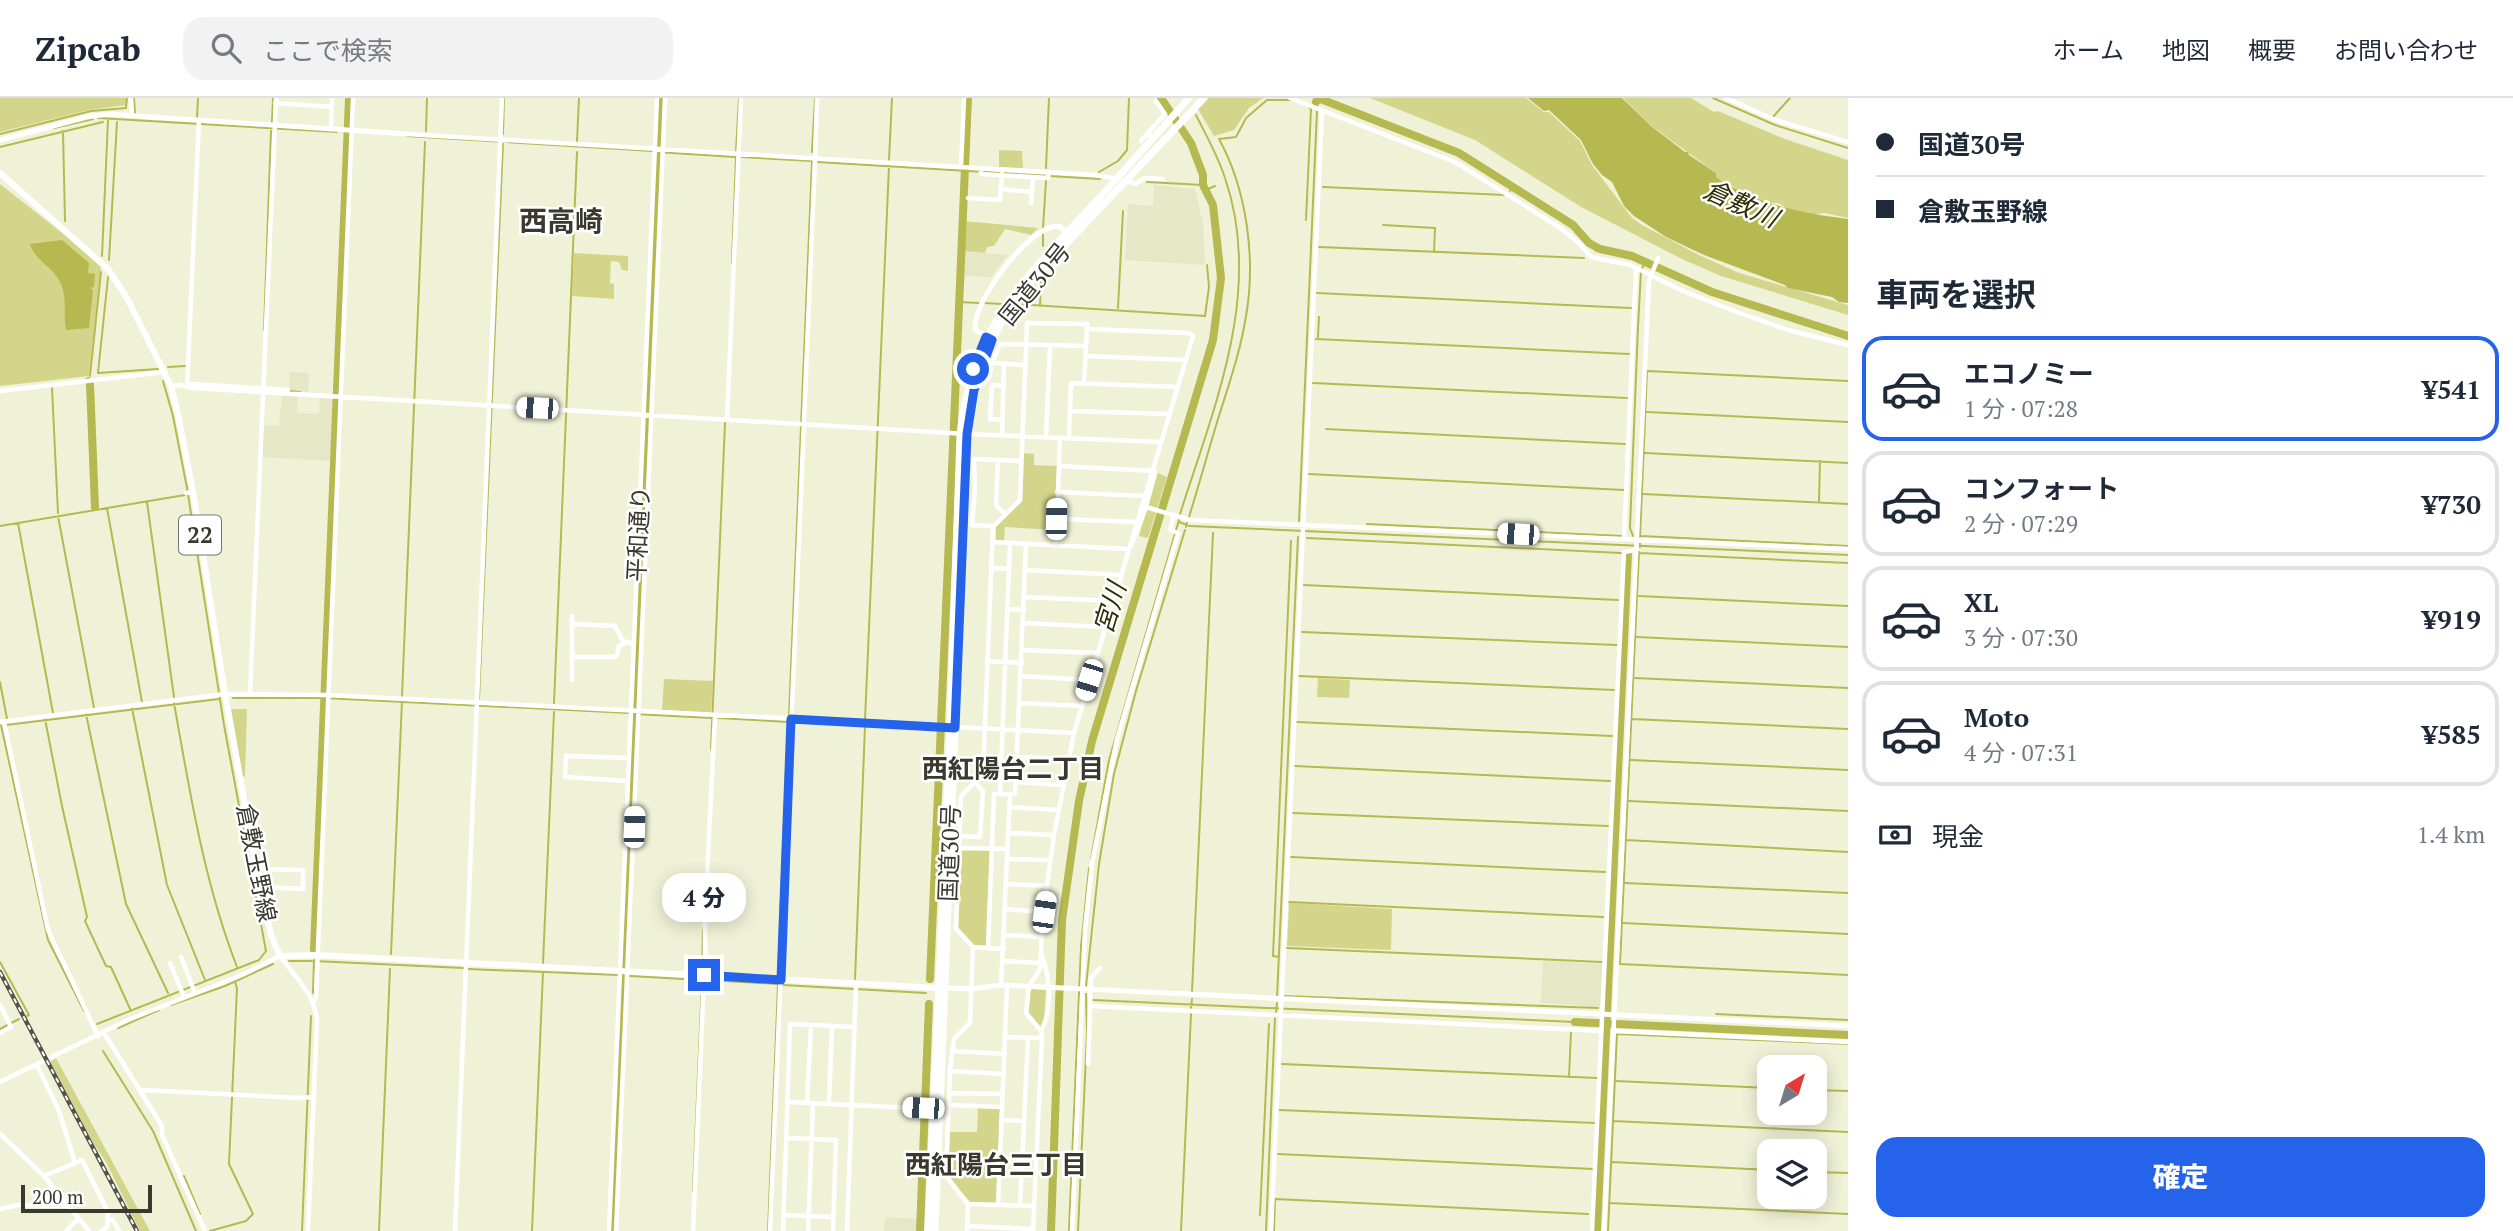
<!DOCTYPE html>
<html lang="ja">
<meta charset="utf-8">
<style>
body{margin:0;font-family:"PT Serif","Noto Sans JP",serif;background:#f2f2f3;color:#1f2937;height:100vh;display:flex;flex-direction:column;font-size:26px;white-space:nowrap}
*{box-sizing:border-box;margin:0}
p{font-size:23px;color:#747a83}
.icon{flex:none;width:38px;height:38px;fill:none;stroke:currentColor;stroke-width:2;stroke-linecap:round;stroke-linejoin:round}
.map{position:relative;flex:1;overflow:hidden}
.details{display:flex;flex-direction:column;background:#fff;width:665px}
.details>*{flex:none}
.hud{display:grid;align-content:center;height:154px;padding:0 28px;background:#fff}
.needle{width:46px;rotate:38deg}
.fabs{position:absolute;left:1757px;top:957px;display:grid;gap:14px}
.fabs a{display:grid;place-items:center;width:70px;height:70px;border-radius:14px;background:#fff;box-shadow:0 4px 18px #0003;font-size:35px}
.scale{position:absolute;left:21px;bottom:18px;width:131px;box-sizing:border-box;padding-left:7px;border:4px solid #39392f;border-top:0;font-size:19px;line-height:24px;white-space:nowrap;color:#39392f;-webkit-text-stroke:5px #fff;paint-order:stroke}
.end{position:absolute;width:32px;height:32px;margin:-16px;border:9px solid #2563eb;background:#fff;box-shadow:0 0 0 4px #fff}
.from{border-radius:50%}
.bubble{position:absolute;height:49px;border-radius:21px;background:#fff;box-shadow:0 4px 18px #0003;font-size:23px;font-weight:800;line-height:49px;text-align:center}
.car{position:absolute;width:21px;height:42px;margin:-21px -10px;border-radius:9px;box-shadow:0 0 5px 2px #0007;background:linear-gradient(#fff 24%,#345 0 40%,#fff 0 76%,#345 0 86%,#fff 0)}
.hud b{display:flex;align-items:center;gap:24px;height:66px;font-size:26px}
.hud b+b{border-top:2px solid #e0e1e3}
.hud i{width:18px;height:18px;background:#1f2937}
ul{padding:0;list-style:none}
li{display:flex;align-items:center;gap:21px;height:105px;margin:0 14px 10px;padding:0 14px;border:4px solid #e0e1e3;border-radius:21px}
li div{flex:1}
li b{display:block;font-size:26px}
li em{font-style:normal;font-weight:800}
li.current{border-color:#2563eb}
li>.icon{width:63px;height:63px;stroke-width:1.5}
h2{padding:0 28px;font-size:32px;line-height:84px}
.pay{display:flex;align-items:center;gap:18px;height:77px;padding:0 28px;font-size:26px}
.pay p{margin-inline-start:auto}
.button{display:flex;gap:14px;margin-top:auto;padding:14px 28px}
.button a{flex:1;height:80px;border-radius:21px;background:#2563eb;color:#fff;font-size:28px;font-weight:800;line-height:80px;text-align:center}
header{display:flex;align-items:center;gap:42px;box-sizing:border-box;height:98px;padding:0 35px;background:#fff;border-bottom:2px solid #e0e1e3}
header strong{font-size:33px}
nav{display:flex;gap:38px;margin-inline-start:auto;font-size:24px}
.search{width:490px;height:63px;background:#f2f2f3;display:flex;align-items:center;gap:18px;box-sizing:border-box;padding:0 24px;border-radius:21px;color:#747a83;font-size:26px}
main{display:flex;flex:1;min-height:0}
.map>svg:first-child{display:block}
</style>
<header>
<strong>Zipcab</strong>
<div class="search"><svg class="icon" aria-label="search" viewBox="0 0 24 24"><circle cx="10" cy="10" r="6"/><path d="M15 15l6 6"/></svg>ここで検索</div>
<nav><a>ホーム</a><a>地図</a><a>概要</a><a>お問い合わせ</a></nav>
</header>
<main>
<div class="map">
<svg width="1848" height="1133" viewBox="0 0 1848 1133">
<rect width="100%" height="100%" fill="#f0f2d8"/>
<!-- built -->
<path fill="#e5e7c6" d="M1154,87l41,4 8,36 2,40 -80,-5 3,-56 25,2z
M965,154l43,3 -17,22 -27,-1z
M290,274l19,1 -1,19 -19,-1z
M282,297h16l-1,18 22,1 1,-17 14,1 -3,63 -69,-4 1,-32 16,1z
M1543,863l60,3 -3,43 -59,-4z
M885,1119l34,2v12h-35z"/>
<!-- green -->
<path fill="#d3d68a" d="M0,0h126v7l-37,5 -89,22z
M1208,0h55l-14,10 -15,22 -20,6 -16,-27z
M1370,0h156l18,14h5l31,29 12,24 40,53 10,7 57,30 40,18 109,32v10l-127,-39 -39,-17 -101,-52 -106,-67z
M1623,0h68l23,14 4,-1 67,28 63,21v58l-24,-5 -12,2 -21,-5 -13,-7h-8l-26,-10 -28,-16v-4l-67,-49z
M999,52l23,1 1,17 -24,-1z
M0,86l61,48 40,35 -12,109 -89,10z
M964,123l74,7 -7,7 -26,-6 -11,17 -7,1 -2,6 -22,-2z
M574,155l54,3v15l-6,-1 -3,-8 -8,-1 -1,22 4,1v15l-42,-3z
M1023,355l11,1v11l23,1 -2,64 -50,-3 -1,14 -8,-1v-15l26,-23z
M1158,375l9,4 -19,61 -9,-2z
M1318,580l32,2 -1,18 -32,-1z
M664,581l49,2 -2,32 -49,-3z
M231,611h16l-2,67 -2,1z
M962,751l28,1 -4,96h-11l-17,-19z
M1289,805l103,6 -1,41 -104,-4z
M1032,891l14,1 -2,30 -3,8 -12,-15 1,-21z
M56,960l94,173h-10l-34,-69 -12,-18 -44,-82z
M978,1010l22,1 -3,94 -27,-1 -22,-25 2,-45h27z"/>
<!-- water -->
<path fill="#b6b850" d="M1528,0h94l29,28 34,26h3l1,3 27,18v4c40,27 85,36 132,42v84l-9,-1 -7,-5 -44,-9 -3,-3 -81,-30 -38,-18 -32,-21 -10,-10 -12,-24 -10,-7 -9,-11 -12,-24 -32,-30 -5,1z
M62,142l27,23 -1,10 7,1 -1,13 -4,1 3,2 -4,38 -23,2c-3,-17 2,-34 -7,-50 -8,-14 -25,-21 -29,-36z"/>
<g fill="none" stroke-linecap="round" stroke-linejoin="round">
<!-- stream -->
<path stroke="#b6b850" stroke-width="2" d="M134,0l1,16
M1713,0l62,27 73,23
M1316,4l1,4
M98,20l239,14
M197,20l1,-20
M1772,20l18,-20
M272,24l1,-24
M54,30l39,-9
M63,33l2,90
M426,33l1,-33
M0,36l91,-23 35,-3 1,-10
M503,36l1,-36
M406,38l246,15
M577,43l2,-43
M0,49l103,-25
M736,53l3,-53
M657,54l78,5
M812,54l3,-54
M741,59l71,4
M889,62l3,-62
M818,64l282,17
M1046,70l3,-70
M1099,74l19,-11 9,-11 2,-52
M1147,84l56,3
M1323,89l182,8
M1206,92l9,-4
M1510,93l3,-5
M1306,122l5,-111 -2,-2
M1383,127l52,3 -1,24
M1043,130l3,-47
M1043,148v-13
M1319,149l265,11
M1596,153l2,-3
M102,158l6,-136
M109,162l8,-138
M732,165l4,-106
M108,179l-10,96 60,-4
M1317,195l314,15
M959,204l20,1
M984,205l19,1
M1016,206l189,12 4,-29 -2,-22
M1040,208l1,-24
M1118,210l5,-97
M264,232l7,-199
M1318,239l1,-20
M1316,241l313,15
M168,269l18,-1
M90,278l11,-104
M86,281l3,-1
M1313,285l314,15
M52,290l6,125
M289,293l11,1
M1647,314l201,10
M1326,331l299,15
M1645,355l203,10
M1309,376l315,16
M1643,396l205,10
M1819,403l1,-40
M147,404l27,195
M107,410l35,194
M1180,416c34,-107 84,-223 45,-336 -7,-22 -19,-43 -29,-63
M58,418l36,192
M1189,419c9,-29 17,-58 26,-88 11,-37 25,-74 31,-113 10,-57 1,-126 -27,-177l17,-2 10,-19 21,-18h23
M1299,423l18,-410
M1179,424l11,4 658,29
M18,425l35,190
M1367,426l255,12
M0,428l185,-31
M1186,429l1,-4
M1633,438l-3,-8 8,-201 3,-55 3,-9
M1641,438l207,10
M1640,439l7,-166 201,10
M1307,440l314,15
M1640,449v-4
M1639,454l-19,412 228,11
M1639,455l209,10
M1304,487l314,15
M1639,498l209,10
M1625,502h1
M1302,534l315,13
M1637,539l211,10
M1622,547h2
M1299,578l315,14
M1635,580l213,10
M0,584l7,37
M1621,592h1
M402,598l23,-554
M233,600h91l305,15
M479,601l24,-557
M174,605c16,90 30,179 63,264
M554,605l23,-551
M132,610l35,177 38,95
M86,616l40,190 42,89
M634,616l78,4
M789,618l23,-554
M718,620l71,4
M45,621l17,87 25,111 -2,4 21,45 5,1 20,44
M1632,621l216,10
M865,622l24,-554
M794,624l146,8
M1297,624l315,14
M1,627l47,215 36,71
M6,627l213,-26
M1618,638h2
M711,651l14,-326
M1631,662l217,10
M1295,668l315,15
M1617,683h1
M1629,703l219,10
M1293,715l315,13
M1614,729h2
M1626,742l222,12
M1291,759l314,15
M1091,761l18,-99 70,-240
M1612,774h2
M1625,785l223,10
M1289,804l314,15
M1610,819h2
M1623,825l225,11
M1287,850l315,14
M391,856l11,-253
M1279,859l-6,-1 18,-415
M289,863h23
M314,863l149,7
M0,864l29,53 -2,1
M543,865l11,-251
M1608,865h1
M468,871l150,6
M702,873l1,-41
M630,878l71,4
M778,878l10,-254
M855,881l10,-253
M707,882l71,4
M783,887l143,8
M1086,888l13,-122 15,-90 22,-83 49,-161
M1192,894l21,-459
M313,895l1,-33
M1285,898l313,12
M1277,899l21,-460
M1093,902l482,22
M171,907l54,-19 48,-22
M1191,910l1,-9
M1605,910h2
M1276,915l1,-10
M1716,916l132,6
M97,926l162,-64 7,-9 -42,-226 -37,-237 -14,-72 -10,-35
M1617,929v-3
M118,930l41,-18
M0,931l19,-10
M1617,936l231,10
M103,953l50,80 43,100
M1282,966l315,14
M1569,979l2,-45
M1603,981h1
M1616,983l153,7
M1815,992l33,1
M1279,1012l316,13
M1613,1023l235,11
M1600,1026h2
M1278,1056l315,15
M1612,1064l157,8
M1598,1071h2
M1815,1074l33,1
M184,1078l16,38
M693,1093l9,-211
M1609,1105l239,11
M1260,1117l9,-191
M1595,1117h3
M210,1133l36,-10 7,-7 -24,-50 8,-176 -2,-6
M302,1133l9,-215
M379,1133l11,-262
M532,1133l11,-259
M768,1133l10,-246
M1069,1133l12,-284 8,-79
M1078,1133l9,-198 -1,-39
M1181,1133l10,-217
M1266,1133l9,-213
M1274,1133l1,-32 313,15
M1608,1133l9,-198"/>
<!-- river -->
<path stroke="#b6b850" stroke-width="8" d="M1316,4l2,-4 141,55 114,72 16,18 11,6 32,7 80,36 136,44
M90,286l5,123
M314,851l35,-851
M930,881l38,-881
M1575,924l273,13
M613,1133l48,-1133
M920,1133l9,-227
M1051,1133l11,-311 17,-119 13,-60 121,-401 8,-62 -8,-73 -10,-20v-10l-12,-32 -30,-45
M1597,1133l31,-678"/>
<!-- minor -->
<path stroke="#fff" stroke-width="4.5" d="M131,0l1,18
M1290,0l165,64 107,67 18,15 11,13 39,8 53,26 54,21 51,18 60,15
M1726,0l47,21 75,23
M275,5l57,4
M331,31l1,-31
M407,36l688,41 24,4
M1153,39l-5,-4 17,-19 -9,-13
M1141,43l7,-8
M815,60l2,-60
M961,69l3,-69
M981,70v6l67,4 1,-6
M1127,83l9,3 8,-6 19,1
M1001,91l31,3
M968,100l32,2 2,-26
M1031,105l2,-25
M1086,258l99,4
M1026,267l-34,-2 8,-19 86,2
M1084,285l3,-54
M188,286l100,6
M171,288l8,-1 14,3 774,46 193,8
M187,289l12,-266
M0,293l165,-19
M1070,313l99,3
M727,322l14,-322
M1002,322l-12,-1 2,-34 11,1
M1002,338l2,-72
M1046,340l4,-92
M1069,341l2,-56 106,4
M998,362l-2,45 9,9
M1059,368l96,5 -9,36 -15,39
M1057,394l88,4
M186,395l7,-1
M1146,409l44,13 658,29
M1056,421l81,3
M993,428l-21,-1 3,-36 -1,-30 47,2
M1624,441l12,-271
M993,444l135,7
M1056,448l4,-108
M992,470l17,1
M1025,472l96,5
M1024,499l89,4
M1007,511l17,1
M1023,525l82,4
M573,526l42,2 8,15 11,3
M1022,552l75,3
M573,559h41l3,-2 2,-9 6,-3
M987,563l35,2
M1021,578l68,4
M572,582v-64
M250,596l26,-596
M1019,605l62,3
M0,624l225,-28 103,1 746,38
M4,624l44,208 50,106
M1017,659l51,2
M628,683l-63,-4 1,-21 63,2
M1016,684l47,3
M1000,696l10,-251
M1009,709l49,3
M1008,735l46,2
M960,738l20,1 3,-46 -8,-9
M960,750l48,1
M1007,761l43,1
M257,771l46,1v19l-42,-2
M1006,786l41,2
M1006,811l37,3
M1005,837l37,2
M973,849l31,2
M988,850l6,-154h21l11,-250
M1041,855c9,23 12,56 0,78
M181,859l14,36
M1003,863l37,2
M170,865l14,34
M705,877v-58l10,-202
M1001,887l9,-191
M313,906l3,-7 37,-899
M0,907l11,22 -11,6
M1090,908l511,25
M1614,933l234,11
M104,935l58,93v9l43,96
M1005,939l37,1
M952,953l53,3
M1088,966l3,-86 9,-10
M37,967l22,46 16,52 -31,13
M950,973l54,3
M0,984l130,-63 112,-44 38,-19c15,21 33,36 37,63l-9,212
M142,992l158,8 13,-1
M950,995l53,1
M787,1004l146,7
M807,1005l4,-78
M829,1006l3,-78
M949,1007l53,2
M1002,1022l22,1
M0,1036l44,42 45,55
M786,1040l50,2 -3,91
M75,1065l7,-3 26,52 -1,15 -6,4
M969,1106l65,2
M998,1107l9,-219
M1020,1108l8,-168
M0,1111l19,-4 49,1
M783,1117l50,2
M108,1122h5l6,11
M967,1128l66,3
M66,1133l12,-12
M455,1133l47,-1133
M609,1133l48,-1133
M616,1133l49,-1133
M693,1133l11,-256
M770,1133l45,-1073
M783,1133l7,-207 64,3
M808,1133l5,-128
M847,1133l9,-246
M967,1133l1,-27 -22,-28 4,-105 4,-32 16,-16 3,-76 -17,-18 5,-133 22,-22 10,-247 27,-27 7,-177 60,1v5l102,4 4,3 -119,397 -20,102 -11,77 -3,57 -11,17 -3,27 15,18 1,7 -9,193
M1072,1133l13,-302 7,-66 25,-124 61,-206 -8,-3 4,-15
M1271,1133l51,-1120
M1592,1133l32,-679 12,-2
M1604,1133l45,-950 9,-23"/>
<!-- tertiary -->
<path stroke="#fff" stroke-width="5" d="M0,42l87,-23 21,-3 299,20
M990,240l-15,-8c-3,-28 55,-106 84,-104l11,9
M945,890l26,1 30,-4 847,41"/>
<!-- primary -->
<path stroke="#fff" stroke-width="6" d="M0,75l108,96 19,29 44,88 7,28 15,78 32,202 28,156 18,85 9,21 37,-1 623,33"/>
<!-- trunk -->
<path stroke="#fff" stroke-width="7" d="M928,1133l22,-496 10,-301c12,-105 62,-153 129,-225 34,-37 67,-74 100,-111
M935,1133l32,-797 12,-62 13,-32 17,-31 23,-29 172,-182"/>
<defs>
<path id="rail" d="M0,874l137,259"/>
</defs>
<!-- rail casing -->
<use href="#rail" stroke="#535347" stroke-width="4.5"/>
<!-- rail -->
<use href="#rail" stroke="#fff" stroke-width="2" stroke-dasharray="5" stroke-linecap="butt"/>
</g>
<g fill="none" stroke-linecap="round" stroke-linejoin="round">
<!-- route -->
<path stroke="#2563eb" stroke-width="9" d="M704,877l77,5 10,-261 164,9 12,-294 7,-44 18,-50 -6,-3 -13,32"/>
</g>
<g text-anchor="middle" stroke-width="5" stroke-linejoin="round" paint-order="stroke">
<!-- shield labels -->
<rect fill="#fff" stroke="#74746d" stroke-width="2" x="179" y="417.5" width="42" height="39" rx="5"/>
<g font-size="23" font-weight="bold" fill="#39392f">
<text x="200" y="445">22</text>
</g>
<!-- street labels -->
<g font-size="24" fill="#39392f" stroke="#fff">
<text transform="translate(1035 186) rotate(-51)" y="8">国道30号</text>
<text transform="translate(639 436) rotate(-87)" y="8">平和通り</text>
<text transform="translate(950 755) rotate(-88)" y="8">国道30号</text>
<text transform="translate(256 765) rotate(79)" y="8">倉敷玉野線</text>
</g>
<!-- water labels -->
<g font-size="26" font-style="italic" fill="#2e2e01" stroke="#fff">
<text transform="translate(1741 106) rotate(24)" y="9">倉敷川</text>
<text transform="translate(1110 510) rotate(-73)" y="9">宮川</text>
</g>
<!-- neighbourhood labels -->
<g font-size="26" font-weight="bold" fill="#39392f" stroke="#fff">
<text x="1013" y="680">西紅陽台二丁目</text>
<text x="996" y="1076">西紅陽台三丁目</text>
</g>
<!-- quarter labels -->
<g font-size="28" font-weight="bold" fill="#39392f" stroke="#fff">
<text x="561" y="133">西高崎</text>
</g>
</g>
</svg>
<div class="fabs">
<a><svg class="needle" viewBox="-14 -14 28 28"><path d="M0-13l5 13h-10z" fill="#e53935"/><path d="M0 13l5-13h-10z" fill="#747a83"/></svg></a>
<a><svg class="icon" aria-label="layers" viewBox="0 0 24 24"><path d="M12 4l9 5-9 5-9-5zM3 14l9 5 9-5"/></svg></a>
</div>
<div class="scale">200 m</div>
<i class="end from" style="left:973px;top:271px"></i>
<i class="end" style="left:704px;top:877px"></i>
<div class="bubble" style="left:662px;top:775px;width:84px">4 分</div>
<i class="car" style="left:537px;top:310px;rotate:273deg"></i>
<i class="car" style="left:1056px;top:421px;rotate:1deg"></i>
<i class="car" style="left:1518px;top:436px;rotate:273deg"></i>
<i class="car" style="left:1089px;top:582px;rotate:197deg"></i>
<i class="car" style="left:634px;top:729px;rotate:2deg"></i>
<i class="car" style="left:1044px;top:814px;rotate:8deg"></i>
<i class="car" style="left:923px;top:1010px;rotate:273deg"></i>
</div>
<section class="details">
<div class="hud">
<b><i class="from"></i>国道30号</b>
<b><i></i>倉敷玉野線</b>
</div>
<h2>車両を選択</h2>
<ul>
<li class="current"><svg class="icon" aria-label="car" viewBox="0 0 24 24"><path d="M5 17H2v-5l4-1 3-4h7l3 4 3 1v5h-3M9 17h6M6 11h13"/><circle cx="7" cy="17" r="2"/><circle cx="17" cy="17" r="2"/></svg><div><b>エコノミー</b><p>1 分 · 07:28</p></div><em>¥541</em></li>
<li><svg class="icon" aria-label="car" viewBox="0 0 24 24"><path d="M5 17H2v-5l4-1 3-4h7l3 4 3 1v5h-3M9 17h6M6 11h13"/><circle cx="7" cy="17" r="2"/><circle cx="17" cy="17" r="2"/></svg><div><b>コンフォート</b><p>2 分 · 07:29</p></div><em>¥730</em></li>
<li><svg class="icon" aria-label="car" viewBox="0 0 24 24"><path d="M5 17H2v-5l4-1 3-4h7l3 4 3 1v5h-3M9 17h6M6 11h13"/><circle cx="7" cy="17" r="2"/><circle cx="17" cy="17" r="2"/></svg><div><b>XL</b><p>3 分 · 07:30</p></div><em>¥919</em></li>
<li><svg class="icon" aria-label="car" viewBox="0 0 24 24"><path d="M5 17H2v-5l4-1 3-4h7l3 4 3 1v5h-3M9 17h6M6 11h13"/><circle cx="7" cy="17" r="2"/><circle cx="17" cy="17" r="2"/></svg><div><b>Moto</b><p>4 分 · 07:31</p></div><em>¥585</em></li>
</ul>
<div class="pay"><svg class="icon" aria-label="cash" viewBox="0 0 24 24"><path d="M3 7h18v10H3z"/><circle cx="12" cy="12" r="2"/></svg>現金<p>1.4 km</p></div>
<div class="button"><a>確定</a></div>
</section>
</main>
